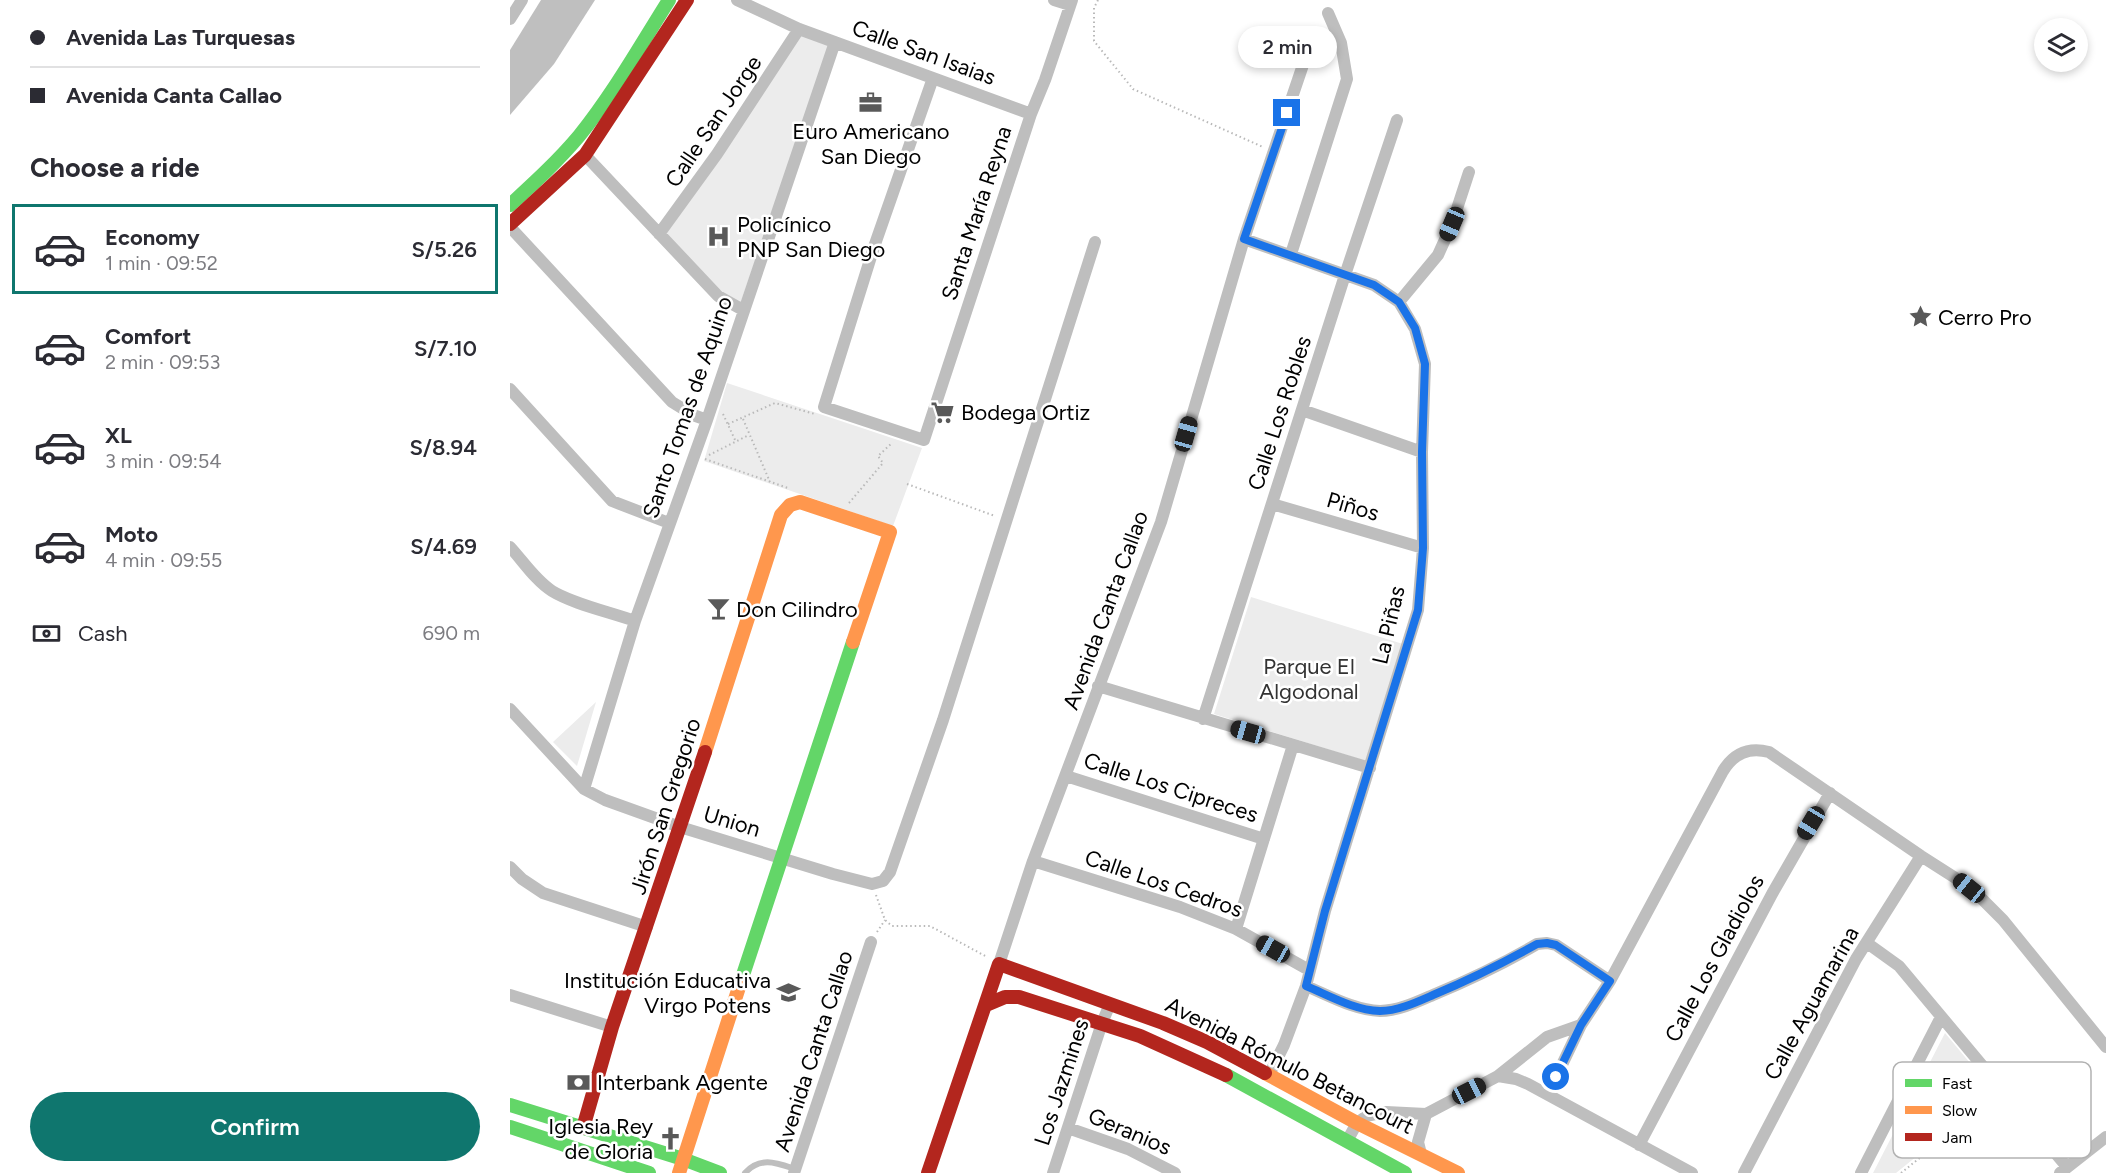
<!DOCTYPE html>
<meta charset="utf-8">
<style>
body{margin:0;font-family:Figtree,sans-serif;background:#f7f7f7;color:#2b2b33;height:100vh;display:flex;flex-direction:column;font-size:22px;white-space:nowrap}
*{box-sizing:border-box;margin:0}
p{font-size:20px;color:#7c7c81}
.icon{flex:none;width:33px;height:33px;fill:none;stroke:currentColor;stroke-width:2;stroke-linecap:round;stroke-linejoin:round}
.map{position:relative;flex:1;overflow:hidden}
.drawer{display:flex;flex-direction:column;background:#fff;width:510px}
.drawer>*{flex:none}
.guide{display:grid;align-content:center;height:132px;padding:0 30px;background:#fff}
.tools{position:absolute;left:1524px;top:18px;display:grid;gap:12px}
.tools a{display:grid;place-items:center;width:54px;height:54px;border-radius:50%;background:#fff;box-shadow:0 3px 9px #0003;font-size:30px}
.end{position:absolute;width:27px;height:27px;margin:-14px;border:8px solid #1a73e8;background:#fff;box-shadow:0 0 0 3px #fff}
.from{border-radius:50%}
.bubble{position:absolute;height:42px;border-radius:21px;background:#fff;box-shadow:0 3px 9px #0003;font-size:20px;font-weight:600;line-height:42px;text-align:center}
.car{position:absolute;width:18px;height:36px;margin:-18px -9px;border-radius:8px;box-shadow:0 0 4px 2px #0007;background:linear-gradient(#222 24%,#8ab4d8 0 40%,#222 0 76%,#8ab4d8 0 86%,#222 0)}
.guide b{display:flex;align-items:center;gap:21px;height:57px;font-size:22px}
.guide b+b{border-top:2px solid #e1e1e2}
.guide i{width:15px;height:15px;background:#2b2b33}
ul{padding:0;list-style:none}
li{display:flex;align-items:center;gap:18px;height:90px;margin:0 12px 9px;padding:0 18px;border:3px solid transparent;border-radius:0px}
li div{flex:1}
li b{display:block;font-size:22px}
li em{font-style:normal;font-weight:600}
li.active{border-color:#0f766e}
li>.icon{width:54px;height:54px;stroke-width:1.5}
h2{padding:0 30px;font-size:27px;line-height:72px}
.pay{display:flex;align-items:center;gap:15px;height:66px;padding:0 30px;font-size:22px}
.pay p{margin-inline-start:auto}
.primary-button{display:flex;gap:12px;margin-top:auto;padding:12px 30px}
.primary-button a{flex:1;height:69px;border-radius:36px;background:#0f766e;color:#fff;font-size:24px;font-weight:600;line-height:69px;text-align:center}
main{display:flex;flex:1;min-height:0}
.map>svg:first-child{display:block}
</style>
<main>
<section class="drawer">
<div class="guide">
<b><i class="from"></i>Avenida Las Turquesas</b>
<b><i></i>Avenida Canta Callao</b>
</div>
<h2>Choose a ride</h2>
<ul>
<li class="active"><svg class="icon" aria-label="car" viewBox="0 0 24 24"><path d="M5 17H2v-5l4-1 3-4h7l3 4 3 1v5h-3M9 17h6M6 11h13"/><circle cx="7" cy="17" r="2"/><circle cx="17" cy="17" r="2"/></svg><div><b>Economy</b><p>1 min · 09:52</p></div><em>S/5.26</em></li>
<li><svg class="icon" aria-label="car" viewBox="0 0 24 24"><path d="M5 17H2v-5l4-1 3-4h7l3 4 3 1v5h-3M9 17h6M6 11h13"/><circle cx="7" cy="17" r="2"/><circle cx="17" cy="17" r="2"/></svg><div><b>Comfort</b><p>2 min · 09:53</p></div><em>S/7.10</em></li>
<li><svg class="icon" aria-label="car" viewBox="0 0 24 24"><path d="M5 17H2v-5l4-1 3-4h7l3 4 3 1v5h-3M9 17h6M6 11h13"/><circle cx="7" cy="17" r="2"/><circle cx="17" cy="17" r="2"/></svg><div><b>XL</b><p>3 min · 09:54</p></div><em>S/8.94</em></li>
<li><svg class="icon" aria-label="car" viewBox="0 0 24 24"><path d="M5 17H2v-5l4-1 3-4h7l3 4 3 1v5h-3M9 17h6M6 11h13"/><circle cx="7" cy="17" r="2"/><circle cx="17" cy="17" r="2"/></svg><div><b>Moto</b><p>4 min · 09:55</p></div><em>S/4.69</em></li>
</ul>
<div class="pay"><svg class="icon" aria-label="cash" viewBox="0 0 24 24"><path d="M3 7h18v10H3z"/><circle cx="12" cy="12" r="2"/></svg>Cash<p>690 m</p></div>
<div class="primary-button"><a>Confirm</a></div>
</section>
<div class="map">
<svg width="1596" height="1173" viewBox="0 0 1596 1173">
<rect width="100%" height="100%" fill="#fff"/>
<!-- green -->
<path fill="#ececec" d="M290,34l30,11 -90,259 -20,-13 -55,-57z
M217,383l195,65 -29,78 -189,-65z
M741,597l152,47 -37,117 -152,-47z
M86,702l-19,64 -24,-24z
M1435,1033l50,60 -99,80h-23z"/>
<!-- water -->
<path fill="#bfbfbf" d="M31,0h54l-41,64 -44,51v-65z"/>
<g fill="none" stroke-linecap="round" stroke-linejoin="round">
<!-- path -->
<path stroke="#b9b9b9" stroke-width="2" stroke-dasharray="1.5 3" stroke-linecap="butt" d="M588,0l-4,8v33l39,48 130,58
M213,414l13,28
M233,419l27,63
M218,424l47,-21 40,11
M199,455l40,-20
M195,459l83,29
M397,484l88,32
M339,503l34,-40 -5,-7 14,-13
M366,895l9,25 7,6h38l57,31
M367,932l8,-12
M1391,1173l93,-75"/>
<!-- lane -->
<path stroke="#bebebe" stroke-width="6" d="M235,1173c15,-17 32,-10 50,-4"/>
<!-- street -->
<path stroke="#bebebe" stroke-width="12" d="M227,0l62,29 232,85
M544,0l16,5
M0,19l12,-19
M423,78l-59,169 -50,160 100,33 107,-326 14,-34 27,-80
M75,155l133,141 25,14
M0,227l162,175 21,13 14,5
M149,234l58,-80 82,-125
M734,239l130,46 25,17 16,27 10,35 -3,88 1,96 -5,62 -93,301 -19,75 -22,59 -15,30
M781,254l56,-175 -6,-36 -13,-30
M889,302l39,-47 14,-31 17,-52
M0,389l102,112 57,22
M792,410l120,42
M762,504l151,44
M0,547c13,14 25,33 42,44 21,13 58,21 83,30
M588,686l272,82
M0,709l74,80 21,11 75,27 153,47 39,10 11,-3 7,-9 53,-152 152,-478
M693,719l142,-444 52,-155
M556,776l198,63
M74,789l51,-168 72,-201 128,-378
M523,861l147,46 56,22 73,41
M0,867l12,12 21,14 104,34
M726,929l57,-184
M1357,943l32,23 168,201
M489,964l34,-103 128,-339 83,-283 62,-183
M796,986c24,10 48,24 74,25 18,0 37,-9 53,-16 36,-15 70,-31 104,-51l10,-1 9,2 54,36
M0,995l102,32
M988,1076l18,3 12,5 164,89
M1038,1094l33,-69
M558,1128l60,21 47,24
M837,1141l10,-18 10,-7 19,-4 40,2 72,-38 49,-39 34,-12 29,-44 113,-210c11,-18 26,-24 46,-19l152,104 36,23 23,18 23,23 103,127
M1129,1145l133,-251 58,-101
M911,1154l-3,-12 8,-28
M284,1173l77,-231
M543,1173l49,-150 8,-19
M1234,1173l112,-214 65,-103
M1351,1173l80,-156
M1550,1173l46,-36"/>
<!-- fast -->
<path stroke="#63d668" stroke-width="14" d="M0,205c24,-22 48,-44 69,-69 34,-42 61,-90 90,-136
M230,984l113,-342
M716,1075l179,98
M0,1105l173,54 37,14
M0,1127l139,46"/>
<!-- slow -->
<path stroke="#ff974d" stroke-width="14" d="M195,752l76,-237 9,-10 10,-3 90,30 -37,110
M755,1073l92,50 101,50
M169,1173l61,-189"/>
<!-- jam -->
<path stroke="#b3261e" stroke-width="14" d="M0,224l75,-69 102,-155
M476,1005l19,-8h14l121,39 86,39
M73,1128l29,-101 93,-275
M418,1173l71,-209 164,59 44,19 58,31"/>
</g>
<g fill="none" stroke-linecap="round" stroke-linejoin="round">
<!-- route -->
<path stroke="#1a73e8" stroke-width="8" d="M777,113l-43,126 130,46 25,17 16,26 10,36 -3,88 1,96 -5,62 -93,301 -19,75c24,10 48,24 74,25 18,0 37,-9 53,-16 36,-15 70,-32 104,-51l10,-1 9,2 54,36 -29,44 -25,52"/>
</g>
<!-- icons -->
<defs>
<symbol id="office-bare" viewBox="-9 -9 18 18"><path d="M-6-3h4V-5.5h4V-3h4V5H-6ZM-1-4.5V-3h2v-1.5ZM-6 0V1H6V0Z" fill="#595959" stroke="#fff" stroke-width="2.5" paint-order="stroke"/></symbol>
<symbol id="hospital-bare" viewBox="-9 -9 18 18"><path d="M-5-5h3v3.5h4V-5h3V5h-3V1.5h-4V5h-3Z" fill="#595959" stroke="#fff" stroke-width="2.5" paint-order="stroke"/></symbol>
<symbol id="sight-bare" viewBox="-9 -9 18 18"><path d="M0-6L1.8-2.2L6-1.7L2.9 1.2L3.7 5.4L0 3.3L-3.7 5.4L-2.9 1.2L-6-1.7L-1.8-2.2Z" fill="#595959" stroke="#fff" stroke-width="2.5" paint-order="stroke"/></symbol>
<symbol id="supermarket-bare" viewBox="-9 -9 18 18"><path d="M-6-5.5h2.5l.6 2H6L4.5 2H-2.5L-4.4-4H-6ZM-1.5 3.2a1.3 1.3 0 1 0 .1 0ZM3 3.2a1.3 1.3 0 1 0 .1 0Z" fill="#595959" stroke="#fff" stroke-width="2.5" paint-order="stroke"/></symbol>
<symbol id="bar-bare" viewBox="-9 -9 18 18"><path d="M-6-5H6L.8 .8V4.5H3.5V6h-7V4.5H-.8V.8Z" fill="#595959" stroke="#fff" stroke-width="2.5" paint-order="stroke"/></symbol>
<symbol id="school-bare" viewBox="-9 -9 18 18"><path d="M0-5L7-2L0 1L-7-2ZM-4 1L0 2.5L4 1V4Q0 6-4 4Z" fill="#595959" stroke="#fff" stroke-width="2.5" paint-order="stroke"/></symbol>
<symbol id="bank-bare" viewBox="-9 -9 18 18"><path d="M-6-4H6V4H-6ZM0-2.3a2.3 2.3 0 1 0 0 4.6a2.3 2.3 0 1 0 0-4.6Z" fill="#595959" stroke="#fff" stroke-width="2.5" paint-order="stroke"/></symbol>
<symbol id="church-bare" viewBox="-9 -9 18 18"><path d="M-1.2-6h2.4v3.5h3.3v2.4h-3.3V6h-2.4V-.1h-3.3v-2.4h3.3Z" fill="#595959" stroke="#fff" stroke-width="2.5" paint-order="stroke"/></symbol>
</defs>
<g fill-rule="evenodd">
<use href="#office-bare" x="344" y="86" width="33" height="33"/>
<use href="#hospital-bare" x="192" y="220" width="33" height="33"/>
<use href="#sight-bare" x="1394" y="300" width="33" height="33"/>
<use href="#supermarket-bare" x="416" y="396" width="33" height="33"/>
<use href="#bar-bare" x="192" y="592" width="33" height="33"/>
<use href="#school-bare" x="262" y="976" width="33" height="33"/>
<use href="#bank-bare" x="52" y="1066" width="33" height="33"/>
<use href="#church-bare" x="144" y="1122" width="33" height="33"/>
</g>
<g text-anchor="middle" stroke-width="5" stroke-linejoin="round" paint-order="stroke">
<!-- street labels -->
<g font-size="22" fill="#000" stroke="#fff">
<text transform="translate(414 52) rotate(20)" y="8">Calle San Isaias</text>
<text transform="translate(203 121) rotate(-56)" y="8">Calle San Jorge</text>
<text transform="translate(466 213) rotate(-72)" y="8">Santa María Reyna</text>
<text transform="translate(177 407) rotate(-71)" y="8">Santo Tomas de Aquino</text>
<text transform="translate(769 413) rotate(-72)" y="8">Calle Los Robles</text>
<text transform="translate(843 506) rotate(16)" y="8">Piños</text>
<text transform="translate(595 610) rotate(-70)" y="8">Avenida Canta Callao</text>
<text transform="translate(878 625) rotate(-77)" y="8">La Piñas</text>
<text transform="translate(661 787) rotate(18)" y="8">Calle Los Cipreces</text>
<text transform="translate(155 806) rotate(-72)" y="8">Jirón San Gregorio</text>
<text transform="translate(222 821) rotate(17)" y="8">Union</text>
<text transform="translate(654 883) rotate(19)" y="8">Calle Los Cedros</text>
<text transform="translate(1204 958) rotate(-62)" y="8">Calle Los Gladiolos</text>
<text transform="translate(1301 1003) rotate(-61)" y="8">Calle Aguamarina</text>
<text transform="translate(303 1051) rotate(-72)" y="8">Avenida Canta Callao</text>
<text transform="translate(780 1065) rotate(27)" y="8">Avenida Rómulo Betancourt</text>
<text transform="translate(551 1082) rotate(-72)" y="8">Los Jazmines</text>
<text transform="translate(620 1131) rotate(23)" y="8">Geranios</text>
</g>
<!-- poi labels -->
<g font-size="22" fill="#000" stroke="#fff" text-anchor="start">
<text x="361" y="139" text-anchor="middle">Euro Americano<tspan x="361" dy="25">San Diego</tspan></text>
<text x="227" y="232">Policínico<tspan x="227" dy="25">PNP San Diego</tspan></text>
<text x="1428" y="325">Cerro Pro</text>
<text x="451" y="420">Bodega Ortiz</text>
<text x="226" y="617">Don Cilindro</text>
<text x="261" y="988" text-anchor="end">Institución Educativa<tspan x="261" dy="25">Virgo Potens</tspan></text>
<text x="87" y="1090">Interbank Agente</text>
<text x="143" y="1134" text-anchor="end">Iglesia Rey<tspan x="143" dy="25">de Gloria</tspan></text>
</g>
<!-- park labels -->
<g font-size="22" fill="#333" stroke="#fff">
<text x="799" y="674">Parque El<tspan x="799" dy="25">Algodonal</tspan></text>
</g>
</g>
<!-- legend -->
<rect x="1383" y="1062" width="198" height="96" rx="9" fill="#fff" stroke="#b2b2b2" stroke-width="1.5"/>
<rect x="1395" y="1079" width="27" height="8" fill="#63d668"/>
<rect x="1395" y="1106" width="27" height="8" fill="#ff974d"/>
<rect x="1395" y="1133" width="27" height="8" fill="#b3261e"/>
<g font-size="16" fill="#000">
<text x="1432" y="1089">Fast</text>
<text x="1432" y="1116">Slow</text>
<text x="1432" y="1143">Jam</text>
</g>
</svg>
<div class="tools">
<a><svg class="icon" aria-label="layers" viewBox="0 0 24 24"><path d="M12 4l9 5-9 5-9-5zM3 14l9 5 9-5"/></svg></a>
</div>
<i class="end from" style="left:1046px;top:1077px"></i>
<i class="end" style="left:777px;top:113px"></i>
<div class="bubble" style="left:728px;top:26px;width:99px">2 min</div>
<i class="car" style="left:942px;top:224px;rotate:203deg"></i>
<i class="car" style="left:676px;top:434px;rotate:16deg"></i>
<i class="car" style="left:738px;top:732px;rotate:286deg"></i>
<i class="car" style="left:1301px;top:823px;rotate:211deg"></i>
<i class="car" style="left:1459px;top:888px;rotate:309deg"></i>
<i class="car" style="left:763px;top:949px;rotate:299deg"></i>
<i class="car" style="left:959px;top:1091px;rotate:63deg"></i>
</div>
</main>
